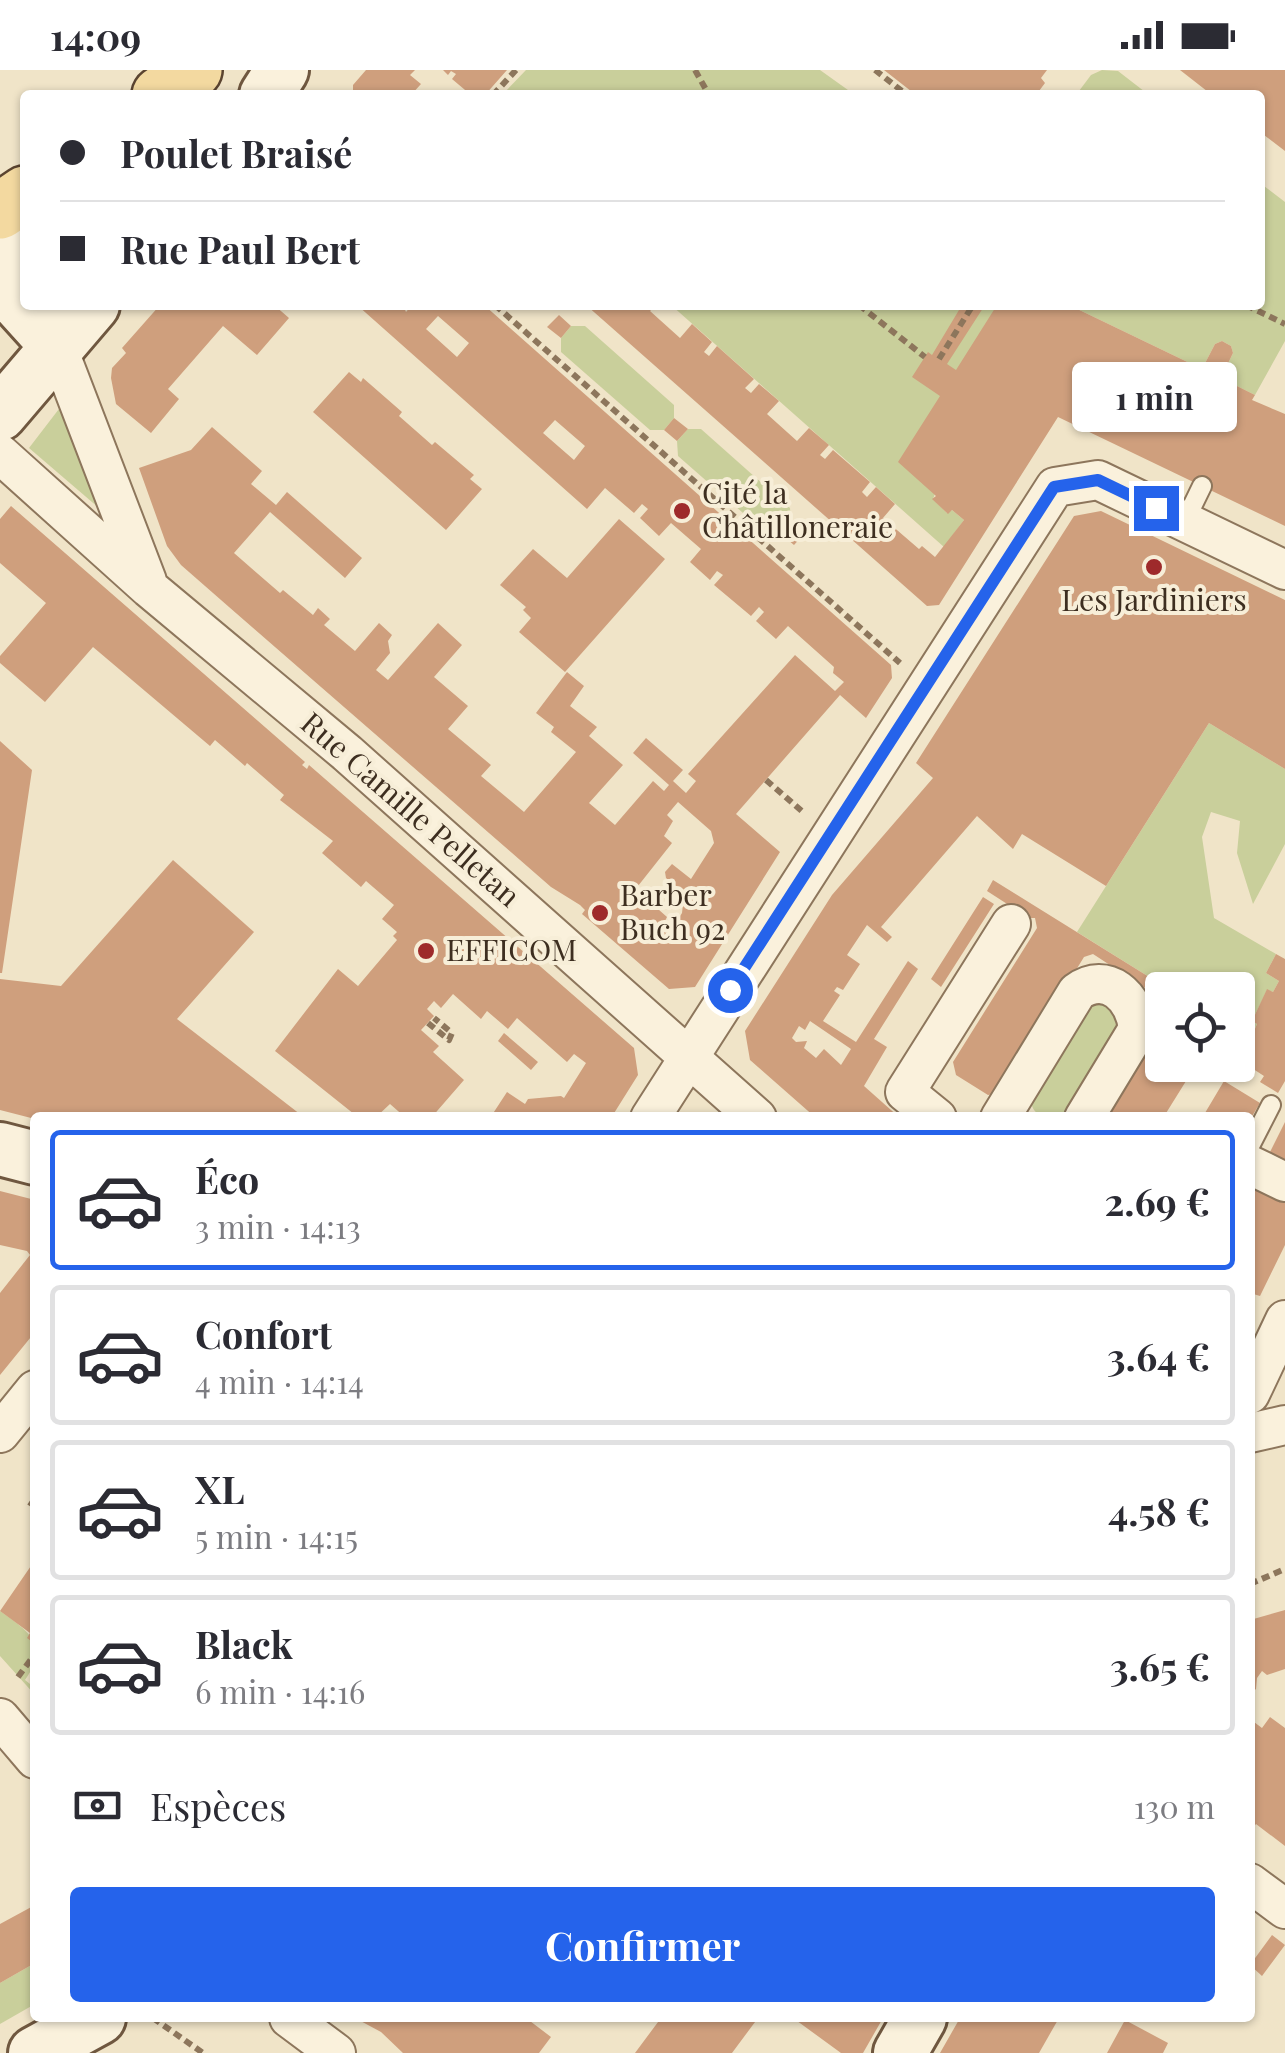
<!DOCTYPE html>
<html lang="fr">
<meta charset="utf-8">
<style>
body{margin:0;font-family:"Playfair Display",serif;background:#f2f2f3;color:#2b2b33;height:100vh;display:flex;flex-direction:column;font-size:38px;white-space:nowrap}
*{box-sizing:border-box;margin:0}
p{font-size:32px;color:#7c7c81}
.icon{flex:none;width:55px;height:55px;fill:none;stroke:currentColor;stroke-width:2;stroke-linecap:round;stroke-linejoin:round}
.map{position:relative;flex:1;overflow:hidden}
.drawer{position:absolute;left:30px;top:1042px;width:1225px;height:910px;display:flex;flex-direction:column;background:#fff;border-radius:10px;box-shadow:0 2px 8px #0004}
.drawer>*{flex:none}
.guide{position:absolute;left:20px;top:20px;width:1245px;height:220px;border-radius:10px;box-shadow:0 2px 8px #0004;display:grid;align-content:center;height:220px;padding:0 40px;background:#fff}
.fabs{position:absolute;left:1145px;top:902px;display:grid;gap:20px}
.fabs a{display:grid;place-items:center;width:110px;height:110px;border-radius:10px;background:#fff;box-shadow:0 2px 8px #0004;font-size:50px}
.end{position:absolute;width:45px;height:45px;margin:-22px;border:12px solid #2563eb;background:#fff;box-shadow:0 0 0 5px #fff}
.from{border-radius:50%}
.bubble{position:absolute;height:70px;border-radius:10px;background:#fff;box-shadow:0 2px 8px #0004;font-size:32px;font-weight:700;line-height:70px;text-align:center}
.guide b{display:flex;align-items:center;gap:35px;height:95px;font-size:38px}
.guide b+b{border-top:2px solid #e1e1e2}
.guide i{width:25px;height:25px;background:#2b2b33}
ul{padding:18px 0 0;list-style:none}
li{display:flex;align-items:center;gap:30px;height:140px;margin:0 20px 15px;padding:0 20px;border:5px solid #e1e1e2;border-radius:10px}
li div{flex:1}
li b{display:block;font-size:38px}
li em{font-style:normal;font-weight:700}
li.on{border-color:#2563eb}
li>.icon{width:90px;height:90px;stroke-width:1.5}
.pay{display:flex;align-items:center;gap:25px;height:110px;padding:0 40px;font-size:38px}
.pay p{margin-inline-start:auto}
.action{display:flex;gap:20px;margin-top:auto;padding:20px 40px}
.action a{flex:1;height:115px;border-radius:10px;background:#2563eb;color:#fff;font-size:40px;font-weight:700;line-height:115px;text-align:center}
.status{display:flex;justify-content:space-between;align-items:center;height:70px;padding:0 50px;background:#fff;direction:ltr}
.status svg{height:28px;fill:currentColor}
.map>svg:first-child{display:block}
</style>
<div class="status"><b>14:09</b><svg viewBox="0 0 49 12"><path d="M0 12V9h3v3zM5 12V6h3v6zM10 12V3h3v9zM15 12V0h3v12zM26 1h20v11H26zM47 4h2v5h-2z"/></svg></div>
<div class="map">
<svg width="1285" height="1983" viewBox="0 0 1285 1983">
<rect width="100%" height="100%" fill="#f0e4c8"/>
<!-- green -->
<path fill="#c9cf9b" d="M526,0h294l35,25h-353z
M1102,0l16,1 31,24h-73l15,-20z
M1260,113l25,19v139l-30,54 -34,-17 12,-25 -2,-7 -9,-5 -7,3 -13,25 -133,-64h191z
M671,235h336l-74,194 14,14 5,-3 12,10 -20,27z
M571,256h14l89,79v13l-10,12h-14l-89,-78v-14z
M62,335l37,103 -70,-60z
M688,359h13l89,79 1,13 -11,12 -13,1 -89,-78 -1,-15z
M1209,653l76,46v75l-32,60 -16,-51 3,-32 -29,-9 -9,25 12,81 62,36 -10,19 13,8 -6,11 -6,-2 -15,31 5,3 -7,16 -12,-8v-42h-68l-93,-58z
M1099,924l27,28 -59,94c-89,13 15,-99 32,-122z
M0,1541c28,20 50,33 25,69l10,8v7l-35,-39z
M35,1893v41l-35,20v-41z"/>
<!-- building -->
<path fill="#cf9f7d" fill-rule="evenodd" d="M366,0h49l-5,5 11,9 -10,11h-58v-10z
M443,0h64l-22,25h-14l-19,-16 4,-5 -5,-3 -3,4z
M884,0h163l-6,8 4,5 -9,12h-120z
M1180,0h105v81l-25,-19v-37h-48z
M160,235h114l15,13 -32,37 -34,-29 -55,63 11,10 -28,34 -35,-29 -5,-26 1,-10 14,-15 -4,-5z
M357,235h46l3,7 6,-7h72l407,360 1,13 -26,40 -26,-23 -104,119 44,38 -85,135 -26,2 -87,-75 3,-4 -5,-5 -29,-18 -322,-280 -48,-42 -14,-19 -28,-78 52,-18 21,-23 50,44 -11,13 25,21 11,-13 75,66 -17,20 -75,-66 -36,41 46,40 3,-3 30,25 5,-7 12,11 -6,6 31,26 24,-28 13,12 -4,6 2,12 -14,17 12,10 50,-57 24,22 -28,32 34,29 -20,23 43,36 -10,11 43,36 52,-60 -25,-20 3,-5 -18,-14 31,-41 17,14 -14,20 27,21 -8,9 34,29 -34,38 26,22 38,-44 11,10 5,-6 -36,-32 13,-15 37,32 -10,11 13,12 10,-12 -8,-7 107,-119 40,36 9,-9 -11,-9 1,-6 -46,-41 -12,13 -20,-18 8,-9 -5,-5 -8,9 -37,-31 9,-10 -6,-4 -7,9 -20,-18 11,-13 -30,-26 -12,13 -19,-18 8,-9 -6,-5 -8,9 -29,-25 -18,21zM438,246l31,27 -12,14 -31,-28zM555,350l30,26 -11,14 -31,-27zM678,732l33,29 3,12 -23,36 -19,-15 -7,8 1,6 26,21 -9,5 -1,9 -9,15 -8,-7 2,-4 -26,-23 -4,5 -9,-8 6,-6 4,1 34,-43 -8,-7 9,-15 -6,-6z
M586,235h70l-6,6 30,27 12,-14 20,18 -8,10 5,4 8,-10 37,33 -9,9 6,5 8,-9 20,17 -12,13 30,27 12,-13 20,17 -9,10 5,4 8,-9 37,32 -8,10 5,5 9,-10 19,17 -12,14 36,31 3,-3 13,11 29,-37 -12,-10 -4,4 -16,-15 4,-3 -38,-34 42,-66 -28,-19 16,-25 4,3 30,-50h23l-38,59 9,6 41,-65h72l133,64 13,-25 7,-3 9,5 2,7 -12,25 34,17 -3,5 33,14v112l-227,-109 -119,188 -12,1z
M559,245l12,11 -10,12 -14,-11z
M349,302l12,10 2,-4 39,34 -3,4 33,29 3,-3 39,33 -4,4 12,10 -36,41 -133,-118z
M674,348l14,11 -11,12 -13,-11z
M11,436l286,249 8,7 -3,3 5,4 2,-4 325,283 4,27 -27,43h-121l17,-26 18,12 3,-5 33,-3 3,2 22,-35 -12,-9 -7,8 -50,-44 -9,11 -21,-18 -6,8 -28,-25 -12,14 -7,-7 -7,8 7,7 -13,14 18,16 -6,6 31,28 -33,38h-25l-16,-14 -15,14h-16l-84,-67 63,-82 20,17 39,-46 -4,-4 4,-4 -15,-13 12,-14 -28,-24 -5,6 -39,-34 11,-12 -53,-41 4,-5 -37,-32 -2,3 -30,-26 -5,6 -117,-99 -48,55 -45,-39v-7l46,-53 -46,-40v-44z
M1101,441l184,89v169l-76,-46 -103,163 -84,-52 -9,15 -36,-33 -96,111 11,10 -5,5 -20,-17 -20,30 13,9 -17,26 -6,-3 -3,4 6,4 -17,26 33,21 52,-81 10,8 -44,70 13,8 -23,39 36,32h-84l-66,-58 -5,-29 87,-136 101,-117 -17,-15 158,-247zM810,951l41,28 -10,16 -17,-16 -8,9 -12,-10 3,-7 -11,1 -4,-4 7,-12 6,4z
M619,449l46,40 -100,113 -46,-40 12,-14 -8,-8 3,-3 -26,-22 33,-36 34,29z
M791,451l14,12 -11,12 -14,-12z
M0,671l32,29 -30,203h-2z
M173,790l81,72 -77,87 128,99 -270,1 -35,-9v-131l61,7z
M993,810l177,110h-8v9l-69,-45 -9,3 -83,135 -13,3 -32,-20 -3,-13 84,-134 -2,-10h-6l-42,-27z
M983,827l11,7 -53,83 -10,-8z
M1276,884l9,5v122l-7,12 -18,-11 4,-6 -26,-17v-27l12,8 7,-16 -5,-3 15,-32 6,3 6,-11 -13,-8z
M1162,945v50h34l-33,53h-64z
M504,963l34,29 -7,8 -33,-29z
M1224,1011l36,22 -9,15h-49z
M1285,1052v42l-17,-8z
M1254,1115l31,15v45l-25,51 -10,-3v-101z
M0,1121l35,9v132l-35,43v-82l30,-38 -3,-4 -27,-6z
M35,1490v84l-8,-6 3,-5 -30,-22z
M1285,1540v59l-18,6 -5,-4 -5,7 -1,11 -6,5v-74z
M1270,1647l15,11v118l-29,-22 -6,8v-113l12,9z
M35,1835v58l-35,20v-59z
M1272,1865l13,10 -23,31 -12,-11z
M355,1948h171l25,19 -12,16h-136l-22,-21z
M661,1948h97l-26,35h-97z
M793,1948h90l-20,35h-22z
M960,1948h99l-20,35h-99z
M1125,1950l43,23 -5,10h-56z"/>
<g fill="none" stroke-linecap="round" stroke-linejoin="round">
<defs>
<path id="lane" d="M1185,451l17,-35
M1250,1076l21,-41"/>
<path id="street" d="M57,276l90,235
M0,384l149,134 198,165 410,365
M650,1048l405,-631 43,-7 187,90
M937,1048l-32,-26 106,-168
M1000,1048l77,-126c30,-22 58,5 61,37l-54,89
M1250,1095l35,17
M1250,1324l35,-74
M0,1363l35,-43
M1250,1363l35,-8
M0,1648l35,41
M1250,1813l35,26
M289,1948l47,35"/>
<path id="secondary" d="M266,25l16,-25
M15,131l-5,93 47,52
M0,344l93,-109
M0,1079l35,9
M35,1983l64,-35
M900,1983l20,-35"/>
<path id="primary" d="M160,25l34,-25
M0,141l25,-17"/>
</defs>
<!-- lane casing -->
<use href="#lane" stroke="#8d765c" stroke-width="22"/>
<!-- street casing -->
<use href="#street" stroke="#8d765c" stroke-width="42"/>
<!-- secondary casing -->
<use href="#secondary" stroke="#6f573f" stroke-width="58"/>
<!-- primary casing -->
<use href="#primary" stroke="#5b4430" stroke-width="60"/>
<!-- path -->
<path stroke="#8d765c" stroke-width="6" stroke-dasharray="8 5" stroke-linecap="butt" d="M695,0l14,25
M875,0l32,25
M493,25l23,-25
M495,235l405,358
M859,235l66,52
M1246,235l39,19
M939,289l34,-54
M766,710l38,33
M428,953l21,17 3,-7 -18,-15
M29,1432l6,4
M1250,1514l35,-15
M18,1607l17,-23
M153,1948l50,35"/>
<!-- lane -->
<use href="#lane" stroke="#faf1dc" stroke-width="18"/>
<!-- street -->
<use href="#street" stroke="#faf1dc" stroke-width="38"/>
<!-- secondary -->
<use href="#secondary" stroke="#faf1dc" stroke-width="52"/>
<!-- primary -->
<use href="#primary" stroke="#f3d9a0" stroke-width="55"/>
</g>
<g fill="none" stroke-linecap="round" stroke-linejoin="round">
<!-- route -->
<path stroke="#2563eb" stroke-width="12" d="M730,920l324,-503 44,-7 58,28"/>
</g>
<!-- markers -->
<g fill="#9e2a2b" stroke="#f7eed8" stroke-width="4">
<circle cx="682" cy="441" r="10"/>
<circle cx="1154" cy="497" r="10"/>
<circle cx="600" cy="843" r="10"/>
<circle cx="426" cy="881" r="10"/>
</g>
<g text-anchor="middle" stroke-width="8" stroke-linejoin="round" paint-order="stroke">
<!-- poi labels -->
<g font-size="30" fill="#3d2e20" stroke="#f7eed8" text-anchor="start">
<text x="702" y="434">Cité la<tspan x="702" dy="34">Châtilloneraie</tspan></text>
<text x="1154" y="541" text-anchor="middle">Les Jardiniers</text>
<text x="620" y="836">Barber<tspan x="620" dy="34">Buch 92</tspan></text>
<text x="446" y="891">EFFICOM</text>
</g>
<!-- street labels -->
<g font-size="30" fill="#3d2e20" stroke="#f7eed8">
<text transform="translate(410 740) rotate(41)" y="10">Rue Camille Pelletan</text>
</g>
</g>
</svg>
<div class="fabs">
<a><svg class="icon" aria-label="locate" viewBox="0 0 24 24"><circle cx="12" cy="12" r="6"/><path d="M12 2v4M12 18v4M2 12h4M18 12h4"/></svg></a>
</div>
<i class="end from" style="left:730px;top:920px"></i>
<i class="end" style="left:1156px;top:438px"></i>
<div class="bubble" style="left:1072px;top:292px;width:165px">1 min</div>
<div class="guide">
<b><i class="from"></i>Poulet Braisé</b>
<b><i></i>Rue Paul Bert</b>
</div>
<section class="drawer">
<ul>
<li class="on"><svg class="icon" aria-label="car" viewBox="0 0 24 24"><path d="M5 17H2v-5l4-1 3-4h7l3 4 3 1v5h-3M9 17h6M6 11h13"/><circle cx="7" cy="17" r="2"/><circle cx="17" cy="17" r="2"/></svg><div><b>Éco</b><p>3 min · 14:13</p></div><em>2.69 €</em></li>
<li><svg class="icon" aria-label="car" viewBox="0 0 24 24"><path d="M5 17H2v-5l4-1 3-4h7l3 4 3 1v5h-3M9 17h6M6 11h13"/><circle cx="7" cy="17" r="2"/><circle cx="17" cy="17" r="2"/></svg><div><b>Confort</b><p>4 min · 14:14</p></div><em>3.64 €</em></li>
<li><svg class="icon" aria-label="car" viewBox="0 0 24 24"><path d="M5 17H2v-5l4-1 3-4h7l3 4 3 1v5h-3M9 17h6M6 11h13"/><circle cx="7" cy="17" r="2"/><circle cx="17" cy="17" r="2"/></svg><div><b>XL</b><p>5 min · 14:15</p></div><em>4.58 €</em></li>
<li><svg class="icon" aria-label="car" viewBox="0 0 24 24"><path d="M5 17H2v-5l4-1 3-4h7l3 4 3 1v5h-3M9 17h6M6 11h13"/><circle cx="7" cy="17" r="2"/><circle cx="17" cy="17" r="2"/></svg><div><b>Black</b><p>6 min · 14:16</p></div><em>3.65 €</em></li>
</ul>
<div class="pay"><svg class="icon" aria-label="cash" viewBox="0 0 24 24"><path d="M3 7h18v10H3z"/><circle cx="12" cy="12" r="2"/></svg>Espèces<p>130 m</p></div>
<div class="action"><a>Confirmer</a></div>
</section>
</div>
